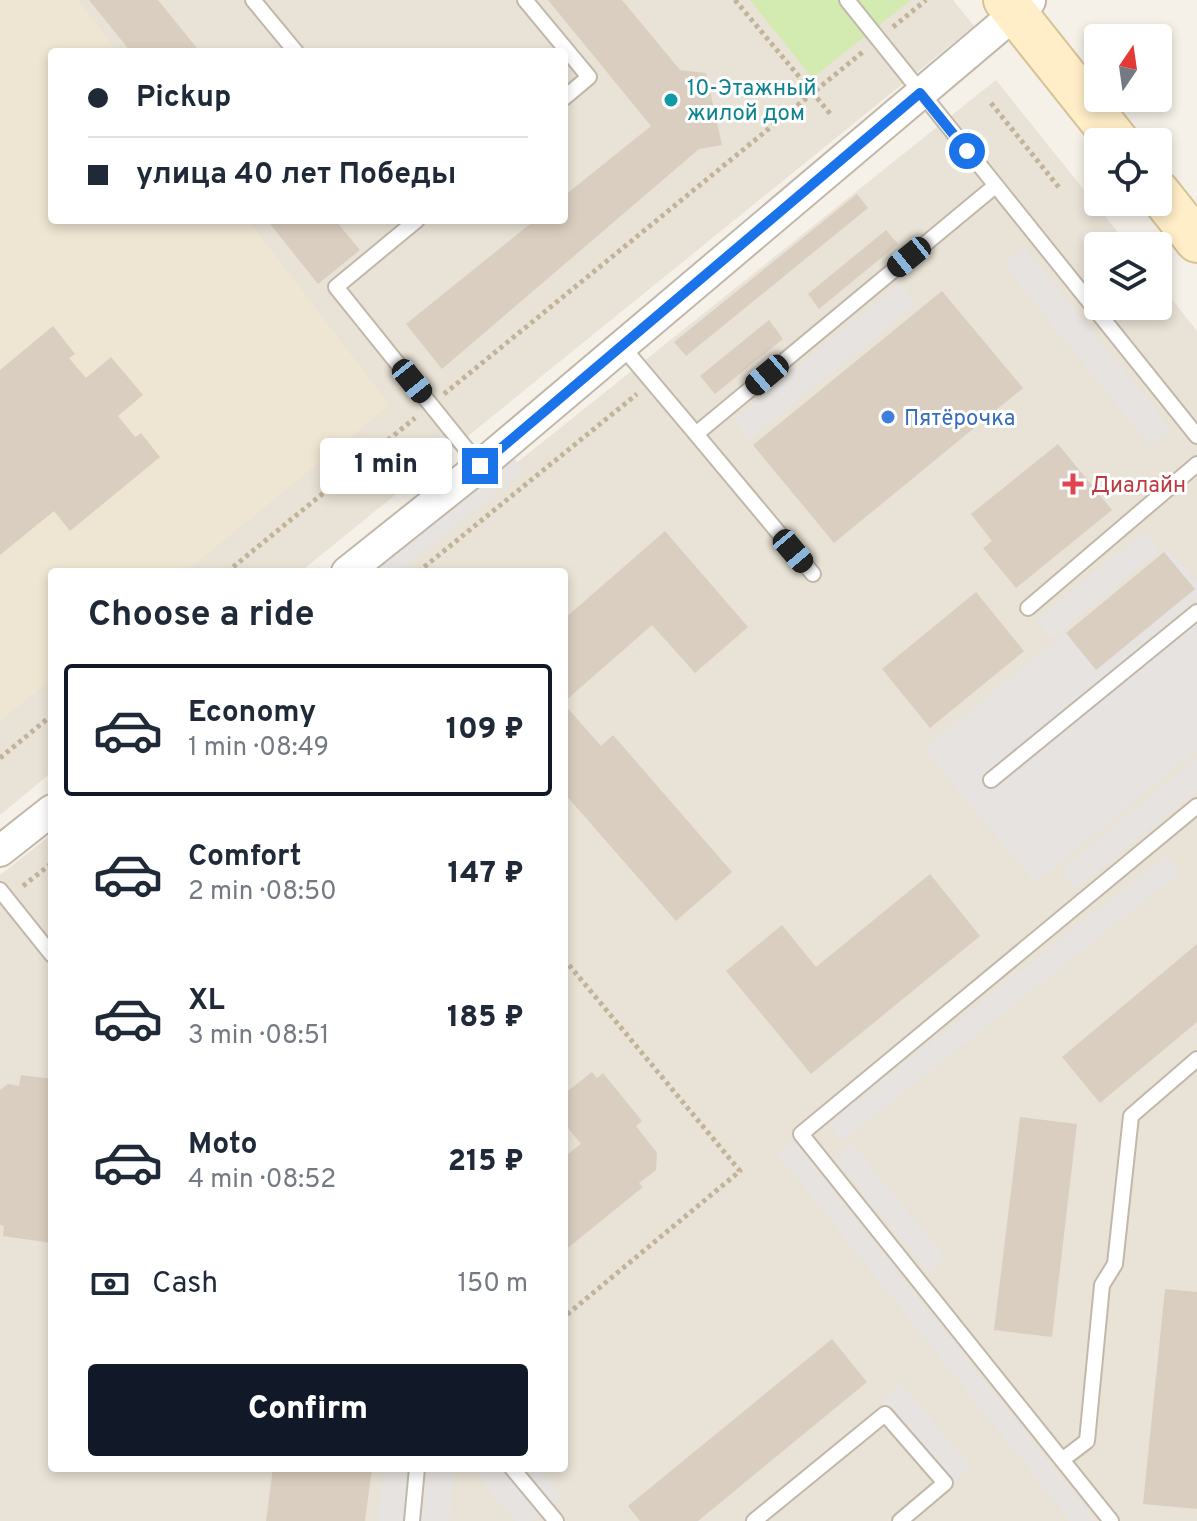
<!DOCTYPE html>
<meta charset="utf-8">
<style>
body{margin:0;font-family:Overpass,sans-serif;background:#f6f6f7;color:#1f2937;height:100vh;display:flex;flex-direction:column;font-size:30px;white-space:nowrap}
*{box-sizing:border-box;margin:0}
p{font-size:26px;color:#747a83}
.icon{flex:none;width:44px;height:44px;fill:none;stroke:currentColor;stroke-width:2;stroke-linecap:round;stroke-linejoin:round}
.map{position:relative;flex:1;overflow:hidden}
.sheet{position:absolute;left:48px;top:568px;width:520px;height:904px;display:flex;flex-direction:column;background:#fff;border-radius:8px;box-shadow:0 4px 12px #0003}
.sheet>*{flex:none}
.banner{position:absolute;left:48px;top:48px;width:520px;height:176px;border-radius:8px;box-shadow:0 4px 12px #0003;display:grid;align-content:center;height:176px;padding:0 40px;background:#fff}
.needle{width:52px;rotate:13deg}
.buttons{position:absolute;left:1084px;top:24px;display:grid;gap:16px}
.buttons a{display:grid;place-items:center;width:88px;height:88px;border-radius:8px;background:#fff;box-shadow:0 4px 12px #0003;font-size:40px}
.end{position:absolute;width:36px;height:36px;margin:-18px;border:10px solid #1a73e8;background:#fff;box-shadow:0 0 0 4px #fff}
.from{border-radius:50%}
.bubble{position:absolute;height:56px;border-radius:8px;background:#fff;box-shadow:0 4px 12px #0003;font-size:26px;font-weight:800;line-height:56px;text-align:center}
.car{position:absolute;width:24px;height:48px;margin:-24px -12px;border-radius:10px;box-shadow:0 0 6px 2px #0007;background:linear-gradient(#222 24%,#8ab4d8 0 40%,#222 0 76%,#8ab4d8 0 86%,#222 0)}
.banner b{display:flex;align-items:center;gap:28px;height:76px;font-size:30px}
.banner b+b{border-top:2px solid #e0e1e3}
.banner i{width:20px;height:20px;background:#1f2937}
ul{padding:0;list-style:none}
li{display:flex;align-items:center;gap:24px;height:132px;margin:0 16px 12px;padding:0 24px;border:4px solid transparent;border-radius:8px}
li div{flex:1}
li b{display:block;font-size:30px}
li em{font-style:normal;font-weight:800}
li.active{border-color:#111827}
li>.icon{width:72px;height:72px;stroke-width:1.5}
h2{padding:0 40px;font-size:36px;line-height:96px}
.pay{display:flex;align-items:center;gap:20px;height:88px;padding:0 40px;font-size:30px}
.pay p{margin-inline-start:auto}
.action{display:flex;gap:16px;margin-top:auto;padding:16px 40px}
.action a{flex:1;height:92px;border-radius:8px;background:#111827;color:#fff;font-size:32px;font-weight:800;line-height:92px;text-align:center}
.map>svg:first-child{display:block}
</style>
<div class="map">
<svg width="1197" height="1521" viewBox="0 0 1197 1521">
<rect width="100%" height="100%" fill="#f5f0e8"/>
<!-- residential -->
<path fill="#e9e2d6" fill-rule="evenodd" d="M0,0h953l21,26 -674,546h-248v200l-52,43zM52,52h512v168h-512z
M996,80l133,166h-31v60h60v-24l39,49v1190h-1197v-646l52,-41v634h512v-896h-184z"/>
<!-- education -->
<path fill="#eee5d2" d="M0,0h78l40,52h-66v168h196l142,185 -205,167h-133v107l-52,42z"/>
<!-- green -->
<path fill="#d3eab0" d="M750,0h161l-99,78z"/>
<!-- parking -->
<path fill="#e6e3e0" d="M1025,248l146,181 -21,17 -146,-181z
M900,283l17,20 -168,137 -16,-20z
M512,456l12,14 -125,102h-30z
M1145,531l15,19 -108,89 -16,-19z
M1168,548l29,34v168l-162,133 -111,-134z
M1197,758v33l-121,98 -16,-19z
M1167,855l14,17 -339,269 -14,-18z
M793,1140l303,381h-26l-293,-368z
M852,1144l94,114 -18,14 -94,-114z
M901,1383l71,85 -21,17 -71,-85z
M384,1468l70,4 -5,49h-71z
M471,1468h68l23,28 -31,25h-16z"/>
<!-- building -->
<path fill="#dacec0" d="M89,0h69l42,52h-69z
M548,0h74l58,70 26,3 16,72 -23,4 -257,220 -36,-45 129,-104h29v-24l87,-70z
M857,194l11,14 -182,148 -12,-14z
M267,220h68l25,30 -42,34z
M886,230l12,14 -79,65 -11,-15z
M942,291l81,97 -189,155 -81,-98z
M769,320l14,19 -68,55 -15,-18z
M53,326l22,28 -6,4 17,20 25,-21 32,38 -25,21 17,21 6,-4 19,24 -90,74 -16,-20 -54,44v-185z
M1058,444l54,66 -96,78 -33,-40 9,-7 -21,-27z
M665,531l83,96 -53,46 -43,-48 -88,77v-83z
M1164,552l31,37 -99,81 -30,-37z
M976,592l48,59 -94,77 -48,-59z
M564,704l37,42 12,-11 119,137 -56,49 -112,-128z
M930,874l50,62 -169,138 -85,-103 56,-46 34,42z
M1197,944v78l-97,81 -38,-46z
M592,1072l5,6 6,-5 39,48 -6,5 21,27 -1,17 -17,13 4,4 -79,64v-79l4,-3 -4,-12 17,-13 -17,-21v-29z
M21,1075l31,4v164l-49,-7 1,-10 -4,-1v-135l8,-6 11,2z
M1020,1117l57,7 -25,213 -58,-7z
M1165,1289l32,3v217l-54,-5z
M832,1339l35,43 -169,139h-58l-12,-15z
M273,1468h99l-7,53h-99z"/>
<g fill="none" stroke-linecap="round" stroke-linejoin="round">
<defs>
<path id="lane" d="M253,0l43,52
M525,0l64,77 -25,21
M847,0l350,436
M417,220l-81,67 144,179
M621,345l75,89 299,-248
M696,434l117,140
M1028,608l169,-144
M991,780l206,-168
M0,890l52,65
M1062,1460l25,-19 15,-156 13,-21 16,-148 66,-57
M512,1468l44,53
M412,1521l5,-53
M754,1521l131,-107 60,69 -45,38
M1111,1521l-310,-387 396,-328"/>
<path id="street" d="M347,572l133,-106 550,-465
M0,851l52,-41"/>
<path id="secondary" d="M1005,0l113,142
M1158,192l39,49"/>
</defs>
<!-- lane casing -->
<use href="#lane" stroke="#c1b8aa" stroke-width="18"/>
<!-- street casing -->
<use href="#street" stroke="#c1b8aa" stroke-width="34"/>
<!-- secondary casing -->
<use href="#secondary" stroke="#d7c297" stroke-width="46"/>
<!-- path -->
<path stroke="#c3b39b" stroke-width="5" stroke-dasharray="4 4" stroke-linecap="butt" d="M735,0l97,116
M893,27l33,-27
M991,103l70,87
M1130,246l19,-14
M444,394l420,-343
M227,572l188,-154
M418,572l219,-178
M0,758l52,-43
M23,886l29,-23
M564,959l176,212 -176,146"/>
<!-- lane -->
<use href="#lane" stroke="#fff" stroke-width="14"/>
<!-- street -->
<use href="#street" stroke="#fff" stroke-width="30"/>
<!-- secondary -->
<use href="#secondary" stroke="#ffeec8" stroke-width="42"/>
</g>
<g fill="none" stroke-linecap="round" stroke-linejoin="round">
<!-- route -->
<path stroke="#1a73e8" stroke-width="10" d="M480,466l440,-373 47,58"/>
</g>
<!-- markers -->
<circle fill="#0f9aa8" stroke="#fff" stroke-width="3" cx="671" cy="100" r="8"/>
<circle fill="#3f7fe0" stroke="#fff" stroke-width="3" cx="888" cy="417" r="8"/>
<path fill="#e0444e" stroke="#fff" stroke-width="3" d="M1069 472h8v8h8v8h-8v8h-8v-8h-8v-8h8z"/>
<g text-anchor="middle" stroke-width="6" stroke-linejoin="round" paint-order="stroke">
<!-- culture labels -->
<g font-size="22" fill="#0d838f" stroke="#fff" text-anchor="start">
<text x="687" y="95">10-Этажный<tspan x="687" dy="25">жилой дом</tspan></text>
</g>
<!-- shop labels -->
<g font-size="22" fill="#366cbe" stroke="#fff" text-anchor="start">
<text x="904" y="425">Пятёрочка</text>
</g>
<!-- health labels -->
<g font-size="22" fill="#be3a42" stroke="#fff" text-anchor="start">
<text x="1091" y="492">Диалайн</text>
</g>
</g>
</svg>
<div class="buttons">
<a><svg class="needle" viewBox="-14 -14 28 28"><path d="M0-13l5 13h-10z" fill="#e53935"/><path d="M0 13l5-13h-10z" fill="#747a83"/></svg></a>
<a><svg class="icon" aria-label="locate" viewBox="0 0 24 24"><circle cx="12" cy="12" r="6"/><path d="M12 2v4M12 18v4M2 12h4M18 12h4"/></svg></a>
<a><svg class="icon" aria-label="layers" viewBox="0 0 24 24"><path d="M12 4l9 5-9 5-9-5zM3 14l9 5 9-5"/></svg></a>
</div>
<i class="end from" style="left:967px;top:151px"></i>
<i class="end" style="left:480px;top:466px"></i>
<div class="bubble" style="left:320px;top:438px;width:132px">1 min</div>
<i class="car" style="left:909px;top:257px;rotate:231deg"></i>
<i class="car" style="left:767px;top:375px;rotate:230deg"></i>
<i class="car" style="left:412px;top:381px;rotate:141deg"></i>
<i class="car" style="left:793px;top:551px;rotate:140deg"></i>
<div class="banner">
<b><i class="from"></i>Pickup</b>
<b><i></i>улица 40 лет Победы</b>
</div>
<section class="sheet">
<h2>Choose a ride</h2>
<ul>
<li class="active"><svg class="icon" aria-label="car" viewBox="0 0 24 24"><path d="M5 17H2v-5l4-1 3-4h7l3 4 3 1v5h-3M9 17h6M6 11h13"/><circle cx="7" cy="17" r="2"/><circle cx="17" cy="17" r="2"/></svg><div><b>Economy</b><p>1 min · 08:49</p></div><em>109 ₽</em></li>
<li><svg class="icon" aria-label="car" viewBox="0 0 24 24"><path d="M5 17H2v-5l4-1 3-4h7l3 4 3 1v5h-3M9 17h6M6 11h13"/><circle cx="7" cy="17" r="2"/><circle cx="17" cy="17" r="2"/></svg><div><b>Comfort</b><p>2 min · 08:50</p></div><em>147 ₽</em></li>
<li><svg class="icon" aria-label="car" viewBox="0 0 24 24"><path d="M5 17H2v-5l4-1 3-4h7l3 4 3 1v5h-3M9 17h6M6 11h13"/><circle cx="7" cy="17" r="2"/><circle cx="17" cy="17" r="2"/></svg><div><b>XL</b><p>3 min · 08:51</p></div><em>185 ₽</em></li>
<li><svg class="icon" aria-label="car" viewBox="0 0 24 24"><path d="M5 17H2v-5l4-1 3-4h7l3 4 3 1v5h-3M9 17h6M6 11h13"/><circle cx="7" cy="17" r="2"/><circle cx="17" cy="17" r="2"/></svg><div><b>Moto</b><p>4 min · 08:52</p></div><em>215 ₽</em></li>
</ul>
<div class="pay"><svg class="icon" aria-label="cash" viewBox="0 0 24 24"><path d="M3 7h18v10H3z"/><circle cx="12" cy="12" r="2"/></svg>Cash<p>150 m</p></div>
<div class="action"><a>Confirm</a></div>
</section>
</div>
